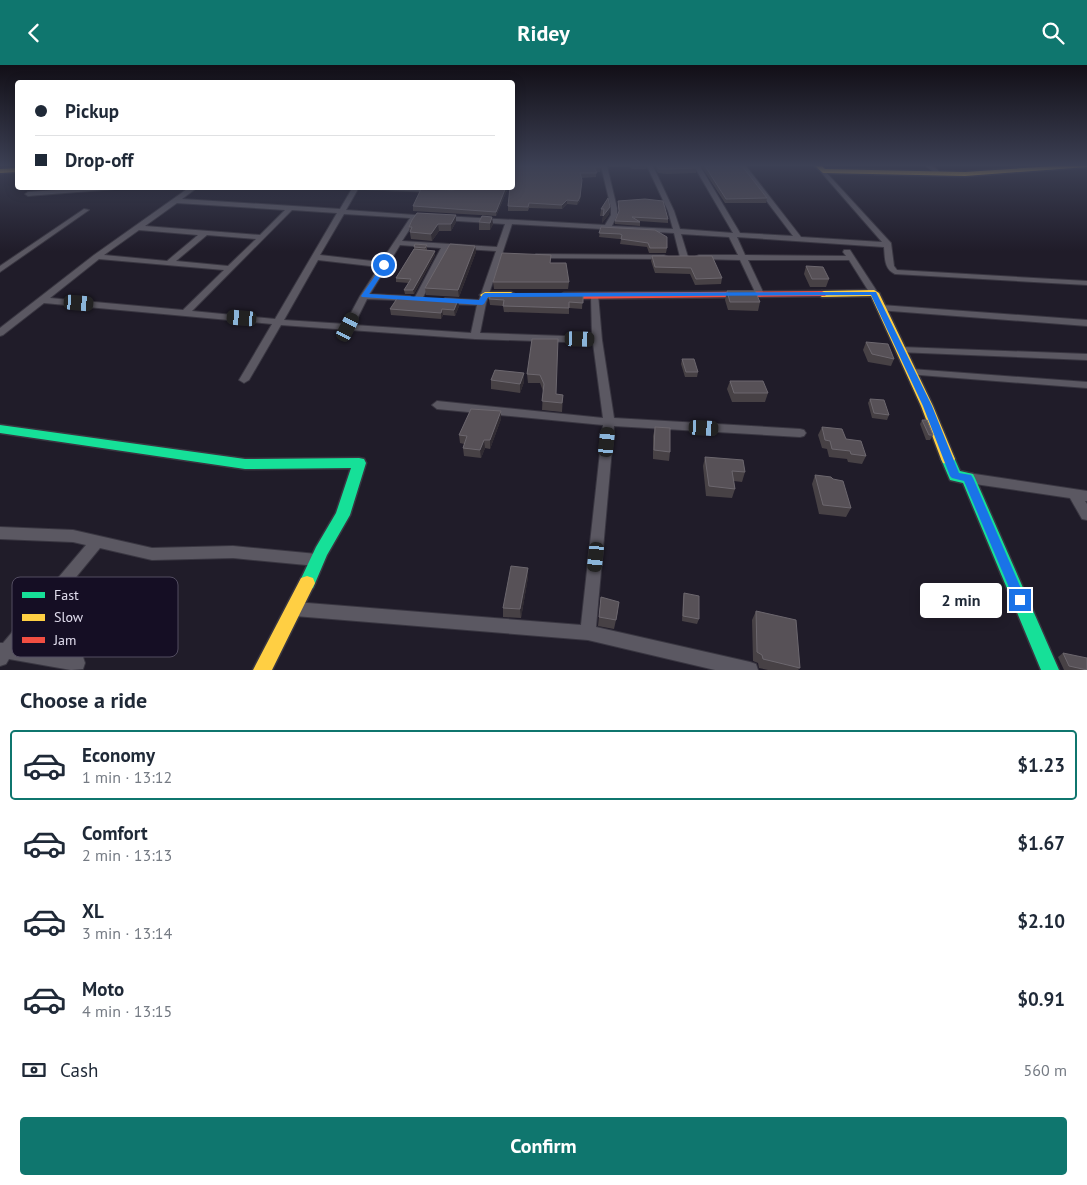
<!DOCTYPE html>
<meta charset="utf-8">
<style>
body{margin:0;font-family:"PT Sans",sans-serif;background:#f6f6f7;color:#1f2937;height:100vh;display:flex;flex-direction:column;font-size:19px;white-space:nowrap}
*{box-sizing:border-box;margin:0}
p{font-size:16px;color:#747a83}
.icon{flex:none;width:28px;height:28px;fill:none;stroke:currentColor;stroke-width:2;stroke-linecap:round;stroke-linejoin:round}
.map{position:relative;height:605px;overflow:hidden}
.drawer{display:flex;flex-direction:column;background:#fff;flex:1}
.drawer>*{flex:none}
.top-card{position:absolute;left:15px;top:15px;width:500px;height:110px;border-radius:5px;box-shadow:0 2px 12px #0003;display:grid;align-content:center;height:110px;padding:0 20px;background:#fff}
.end{position:absolute;width:22px;height:22px;margin:-11px;border:6px solid #1a73e8;background:#fff;box-shadow:0 0 0 2px #fff}
.from{border-radius:50%}
.bubble{position:absolute;height:35px;border-radius:5px;background:#fff;box-shadow:0 2px 12px #0003;font-size:16px;font-weight:700;line-height:35px;text-align:center}
.car{position:absolute;width:15px;height:30px;margin:-15px -8px;border-radius:6px;box-shadow:0 0 4px 1px #0007;background:linear-gradient(#222 24%,#8ab4d8 0 40%,#222 0 76%,#8ab4d8 0 86%,#222 0)}
.top-card b{display:flex;align-items:center;gap:18px;height:48px;font-size:19px}
.top-card b+b{border-top:1px solid #e0e1e3}
.top-card i{width:12px;height:12px;background:#1f2937}
ul{padding:0;list-style:none}
li{display:flex;align-items:center;gap:15px;height:70px;margin:0 10px 8px;padding:0 10px;border:2px solid transparent;border-radius:5px}
li div{flex:1}
li b{display:block;font-size:19px}
li em{font-style:normal;font-weight:700}
li.active{border-color:#0f766e}
li>.icon{width:45px;height:45px;stroke-width:1.5}
h2{padding:0 20px;font-size:22px;line-height:60px}
.pay{display:flex;align-items:center;gap:12px;height:55px;padding:0 20px;font-size:19px}
.pay p{margin-inline-start:auto}
.primary-button{display:flex;gap:10px;margin-top:auto;padding:10px 20px}
.primary-button a{flex:1;height:58px;border-radius:5px;background:#0f766e;color:#fff;font-size:20px;font-weight:700;line-height:58px;text-align:center}
header{display:flex;justify-content:space-between;align-items:center;height:65px;padding:0 20px;background:#0f766e;color:#fff;font-size:22px;font-weight:700}
.map>svg:first-child{display:block}
</style>
<header><svg class="icon" aria-label="back" viewBox="0 0 24 24"><path d="M15 5l-7 7 7 7"/></svg>Ridey<svg class="icon" aria-label="search" viewBox="0 0 24 24"><circle cx="10" cy="10" r="6"/><path d="M15 15l6 6"/></svg></header>
<div class="map">
<svg width="1087" height="605" viewBox="0 0 1087 605">
<rect width="100%" height="100%" fill="#201c29"/>
<g fill="none" stroke-linecap="round" stroke-linejoin="round">
<defs>
<path id="street" d="M601,101h6l10,42v7l-5,11 61,3 -5,-18 -21,-45h6l21,45 6,18 53,4 -39,-67h6l40,67 53,3 -53,-70h6l55,71 81,5 -61,-70 -1,-1 3,-2 68,74 3,23 3,4 190,11v4l-192,-11c-11,-5 -10,-16 -11,-27l-147,-10 8,18 101,1 -3,-4 1,-2h6l28,43 -4,3 -3,-1 -22,-35h-101l16,34 -4,3 -4,-3 -16,-34 -41,-1 -4,-2 4,-2h39l-9,-18 -48,-3 7,23 -4,2 -4,-2 -6,-24 -162,-9 -26,79 -6,30 112,4 -1,-41 4,-3 3,1 4,46 12,78 186,11 4,1 2,3 -2,3 -4,1 -186,-11 -18,201 154,35 6,2 2,6h-43l-127,-30 -293,-24 -5,-2 -2,-5 2,-5 5,-2 286,23 22,-200 -166,-16 -5,-4 5,-4 166,17 -10,-75 -118,-4 -194,-14 -32,55 -5,3 -5,-3 33,-56 -228,-21 -41,32 -3,1v-8l94,-73 96,-68h8l-16,12 158,10 13,-22 80,2 3,2 -1,1 -77,-3 -12,21 83,6v2h-12l-15,23 95,6 8,-23 -62,-4 -3,-2 3,-2 162,9 6,-10v-7zM177,138l108,7 -25,25 -115,-9zM292,145l45,3 -62,106 -83,-8zM344,149l66,4 -29,44 -61,-7zM139,165l59,5 -31,26 -63,-6zM207,170l49,4 -28,27 -52,-5zM400,180l41,3 -27,51 -4,-3 -40,-2zM449,183l47,3 -17,49 -34,-2 -4,3 4,3 32,1 -6,28 -117,-8 13,-26 54,2zM99,194l125,11 -41,40 -133,-12zM318,195l61,7 -19,29 -15,28 -61,-4z
M926,101h7l9,8 -5,1z
M99,122h41l-112,9 -3,-2 3,-2z
M84,144l5,1 -89,62v-6z
M536,189l128,1 4,2 -4,2 -125,-1 -4,-2z
M881,240l206,15v6l-209,-16 -1,-2 1,-2z
M901,282l186,7v6l-189,-8 -2,-2z
M911,304l176,13v6l-180,-14 -1,-2 1,-2z
M968,408l119,18v10h-2l2,3v16l-5,-1 -12,-21 -102,-15 -4,-2 -2,-3 2,-3z
M0,462l73,3 79,18 81,-2 84,8 5,2 2,4 -2,4 -5,2 -84,-8 -81,2 -52,-12 -80,97 57,10 6,2 2,6 -2,6 -12,1 -62,-11 -3,5 -6,2v-23h3l83,-98 -13,-3 -73,-3z"/>
<path id="fast" d="M0,360l245,34 114,-1 5,1 2,4 -16,52 -23,40 -14,33 -6,2 -6,-2 -2,-5 17,-36 20,-34 15,-45 -106,1 -245,-36z
M948,389l5,1 7,16 13,3 2,4 84,192h-18l-78,-187 -13,-3 -9,-21 2,-4z"/>
<path id="slow" d="M815,101h7l3,3 140,3 89,-6h33v1l-122,9 -142,-3z
M18,103v4l-18,1v-4z
M874,225l5,3 54,113 22,53 -2,4 -5,1 -5,-1 -2,-4 -20,-53 -50,-110 -49,1 -5,-3 5,-3z
M485,227h26l5,3 -5,3 -29,-1 -2,-2z
M307,511l6,2 2,5 -43,87h-19l48,-92z"/>
<path id="jam" d="M822,226l5,3 -2,2 -261,3 -5,-3 5,-3z"/>
</defs>
<!-- street casing -->
<use href="#street" stroke="#393641" stroke-width="2"/>
<!-- fast casing -->
<use href="#fast" stroke="#393641" stroke-width="3"/>
<!-- slow casing -->
<use href="#slow" stroke="#393641" stroke-width="3"/>
<!-- jam casing -->
<use href="#jam" stroke="#393641" stroke-width="3"/>
<!-- street -->
<use href="#street" fill="#5b5862" fill-rule="evenodd"/>
<!-- fast -->
<use href="#fast" fill="#16e098" fill-rule="evenodd"/>
<!-- slow -->
<use href="#slow" fill="#ffcf43" fill-rule="evenodd"/>
<!-- jam -->
<use href="#jam" fill="#f24e42" fill-rule="evenodd"/>
</g>
<!-- wall -->
<path fill="#474145" d="M512,101l89,1 -1,5h-4v5l-15,1 -1,23 -3,4 -10,-1 -5,5 -33,-1 -1,3h-20v-5l2,-17 -2,-1 -12,28 -83,-5v-5l42,-16 -3,-2 -10,-1h70z
M609,101h38l-1,3h-14l-2,-2h-21z
M654,101h41l1,2v5l-29,1 -9,-1z
M701,101h41l25,32 -1,5h-41z
M618,136l50,18v4l-29,-2 1,1v4l-25,-2v-3l4,-9z
M610,142l-1,7 -7,9 1,-7h-3l1,-7z
M456,150v7l-5,9h-12l-7,10 -21,-2 -2,-12z
M482,151l11,8 -3,6h-11v-8z
M601,162l66,21 -1,5h-17l-2,-6 -27,-3 1,-5h-2l-20,-2z
M427,180v5l8,5 -21,39h-9l-1,-4 5,-7 -13,-1v-4l18,-29v-2z
M475,181l1,6 -17,45 -33,-2 -1,-7z
M652,191l70,22 -1,6 -26,1 -5,-11 -35,-1 -4,-12z
M551,198l18,19 -1,7h-74l-1,-7z
M806,201l23,13 -3,8h-16l-6,-13z
M727,226l33,11 -2,9 -30,-1 -3,-10z
M583,229l-1,15 -13,-1v6l-65,-2 -1,-6 -13,-1 -1,-6z
M458,235l1,6 -4,10 -12,-1 -2,4 -50,-4 -1,-6z
M532,274l24,55 7,1 -1,17 -20,-2 1,-19 -3,-8h-12l-1,-9z
M866,277l28,17 -3,7 -23,-4 -5,-12z
M682,294l16,13 -1,5h-12l-4,-13z
M524,308v9l-4,11 -29,-4v-9z
M730,316l38,12 -3,9h-33l-5,-13z
M870,334l19,16 -2,5 -15,-2 -4,-15z
M501,354l-11,30 -5,-1 -4,10 -17,-2 -1,-8 1,-4 -4,-1 -1,-8z
M922,355l11,15 -3,5h-4l-6,-16z
M655,362l15,25 -1,9 -16,-2v-23z
M822,362l24,12 20,17 -4,8 -14,-2 -1,-3 -18,-2 -2,-8 -5,-1 -4,-13z
M705,392l40,15 -3,10 -8,-1 1,8 -3,9 -26,-2 -3,-30z
M815,410l36,33 -5,9 -27,-3 -7,-30z
M528,503v9l-7,41 -18,-1v-9z
M684,528l15,26 -2,5 -15,-3 1,-24z
M601,532l17,14 -4,18 -16,-3z
M756,546l44,57 -2,2h-30l-9,-2 -1,-5 -5,-2 -1,-41z
M1063,588l24,17h-23l-6,-13z"/>
<!-- shaded-wall -->
<path fill="#302b32" d="M582,115l-2,21 -3,4 1,-4z
M506,122l2,1 -12,28v-4z
M567,135v4l-5,5v-4z
M610,142l-1,7 -7,9 1,-7z
M456,150v7l-5,9v-7z
M492,152l1,7 -3,6v-7z
M438,159l1,7 -7,10 -1,-7z
M475,181l1,6 -17,45 -1,-7z
M435,186v4l-21,39 -1,-4z
M458,235l1,6 -4,10 -1,-6z
M442,244l1,6 -2,4v-6z
M524,308v9l-4,11v-9z
M501,346v8l-11,30v-9z
M484,375l1,8 -4,10 -1,-8z
M528,503v9l-7,41 -1,-9z"/>
<!-- building -->
<path fill="#575157" stroke="#6c676e" d="M512,101h88l1,1h-7l3,6h-17l2,7 -2,17 -2,4 -11,-1 -5,5 -33,-2 -1,4 -20,-1 2,-19h2z
M657,101h38l1,2 -28,1h-9z
M705,101h37l25,32 -41,1z
M456,122h50l-10,25 -83,-6 8,-17 32,1 3,-1z
M608,133l2,9 -7,9 1,-7h-3z
M645,134l18,2 5,18 -36,-2 8,5 -25,-1 4,-10 -1,-10z
M417,148l39,2 -5,9h-13l-7,10 -21,-2 2,-5h-3l3,-7z
M482,151l10,1 -2,6 -11,-1z
M601,162l54,3 12,7v11h-17l-2,-5 -27,-4 1,-4 -2,-1 -21,-1z
M415,179l12,1 -2,3 -11,-1z
M450,179l25,2 -17,44 -33,-2z
M414,184l21,2 -22,39h-9l7,-11 -15,-1z
M502,188l49,2 -1,8h16l3,19h-76z
M652,191h60l10,22 -26,1 -5,-11 -36,-1z
M806,201l17,1 6,12h-17z
M727,226h28l5,11h-30z
M583,229v9l-14,-1v6l-66,-2 1,-6 -15,-1 2,-4z
M398,232l60,3 -4,10 -12,-1 -1,4 -51,-4z
M532,274h26l-2,55 7,1 -1,8 -20,-2 2,-17 -4,-9 -13,-1z
M866,277l22,2 6,15 -22,-5z
M682,294h12l4,13h-12z
M495,305l29,3 -4,11 -29,-4z
M730,316h33l5,12h-34z
M870,334l14,1 5,15 -15,-2z
M471,344l30,2 -11,29h-6l-4,10 -17,-2 4,-12 -8,-1z
M922,355h5l6,15h-4z
M655,362l15,1v24l-16,-2z
M822,362l20,2 4,10 15,2 5,15 -15,-2 -1,-3 -18,-2 -2,-8 -5,-1z
M705,392l38,3 2,12 -13,-1 3,18 -26,-3z
M815,410l16,2 2,2 10,2 8,27 -28,-3z
M511,501l17,2 -8,41 -17,-1z
M684,528l15,3v23l-16,-3z
M601,532l18,5 -3,18 -17,-3z
M756,546l40,9 4,48 -37,-9 -1,-4 -5,-3z
M1063,588l24,5v12l-18,-4z"/>
<!-- sky -->
<linearGradient id="sky" x2="0" y2="1"><stop stop-color="#120f17"/><stop offset="0.54" stop-color="#3c4054"/><stop offset="1" stop-color="#3c4054" stop-opacity="0"/></linearGradient>
<rect width="1087" height="186" fill="url(#sky)"/>
<!-- route -->
<path fill="#1a73e8" d="M384,198l4,2 -19,29 110,6 4,-6 2,-1 391,-1 56,114 27,67 12,2 2,3 53,122 -2,4 -4,2 -4,-2 -52,-123 -12,-3 -2,-2 -27,-70 -52,-111 -383,2 -4,7 -2,1 -120,-8 -1,-1z"/>
<!-- legend -->
<rect x="12" y="512" width="166" height="80" rx="8" fill="#150e24" stroke="#524c60" stroke-width="1"/>
<rect x="22" y="527" width="23" height="6" fill="#16e098"/>
<rect x="22" y="549" width="23" height="7" fill="#ffcf43"/>
<rect x="22" y="572" width="23" height="6" fill="#f24e42"/>
<g font-size="14" fill="#e0dced">
<text x="54" y="535">Fast</text>
<text x="54" y="557">Slow</text>
<text x="54" y="580">Jam</text>
</g>
</svg>
<i class="end from" style="left:384px;top:200px"></i>
<i class="end" style="left:1020px;top:535px"></i>
<div class="bubble" style="left:920px;top:518px;width:82px">2 min</div>
<i class="car" style="left:79px;top:238px;rotate:95deg"></i>
<i class="car" style="left:242px;top:253px;rotate:275deg"></i>
<i class="car" style="left:348px;top:262px;rotate:27deg"></i>
<i class="car" style="left:580px;top:274px;rotate:92deg"></i>
<i class="car" style="left:704px;top:363px;rotate:93deg"></i>
<i class="car" style="left:607px;top:377px;rotate:6deg"></i>
<i class="car" style="left:596px;top:492px;rotate:186deg"></i>
<div class="top-card">
<b><i class="from"></i>Pickup</b>
<b><i></i>Drop-off</b>
</div>
</div>
<section class="drawer">
<h2>Choose a ride</h2>
<ul>
<li class="active"><svg class="icon" aria-label="car" viewBox="0 0 24 24"><path d="M5 17H2v-5l4-1 3-4h7l3 4 3 1v5h-3M9 17h6M6 11h13"/><circle cx="7" cy="17" r="2"/><circle cx="17" cy="17" r="2"/></svg><div><b>Economy</b><p>1 min · 13:12</p></div><em>$1.23</em></li>
<li><svg class="icon" aria-label="car" viewBox="0 0 24 24"><path d="M5 17H2v-5l4-1 3-4h7l3 4 3 1v5h-3M9 17h6M6 11h13"/><circle cx="7" cy="17" r="2"/><circle cx="17" cy="17" r="2"/></svg><div><b>Comfort</b><p>2 min · 13:13</p></div><em>$1.67</em></li>
<li><svg class="icon" aria-label="car" viewBox="0 0 24 24"><path d="M5 17H2v-5l4-1 3-4h7l3 4 3 1v5h-3M9 17h6M6 11h13"/><circle cx="7" cy="17" r="2"/><circle cx="17" cy="17" r="2"/></svg><div><b>XL</b><p>3 min · 13:14</p></div><em>$2.10</em></li>
<li><svg class="icon" aria-label="car" viewBox="0 0 24 24"><path d="M5 17H2v-5l4-1 3-4h7l3 4 3 1v5h-3M9 17h6M6 11h13"/><circle cx="7" cy="17" r="2"/><circle cx="17" cy="17" r="2"/></svg><div><b>Moto</b><p>4 min · 13:15</p></div><em>$0.91</em></li>
</ul>
<div class="pay"><svg class="icon" aria-label="cash" viewBox="0 0 24 24"><path d="M3 7h18v10H3z"/><circle cx="12" cy="12" r="2"/></svg>Cash<p>560 m</p></div>
<div class="primary-button"><a>Confirm</a></div>
</section>
